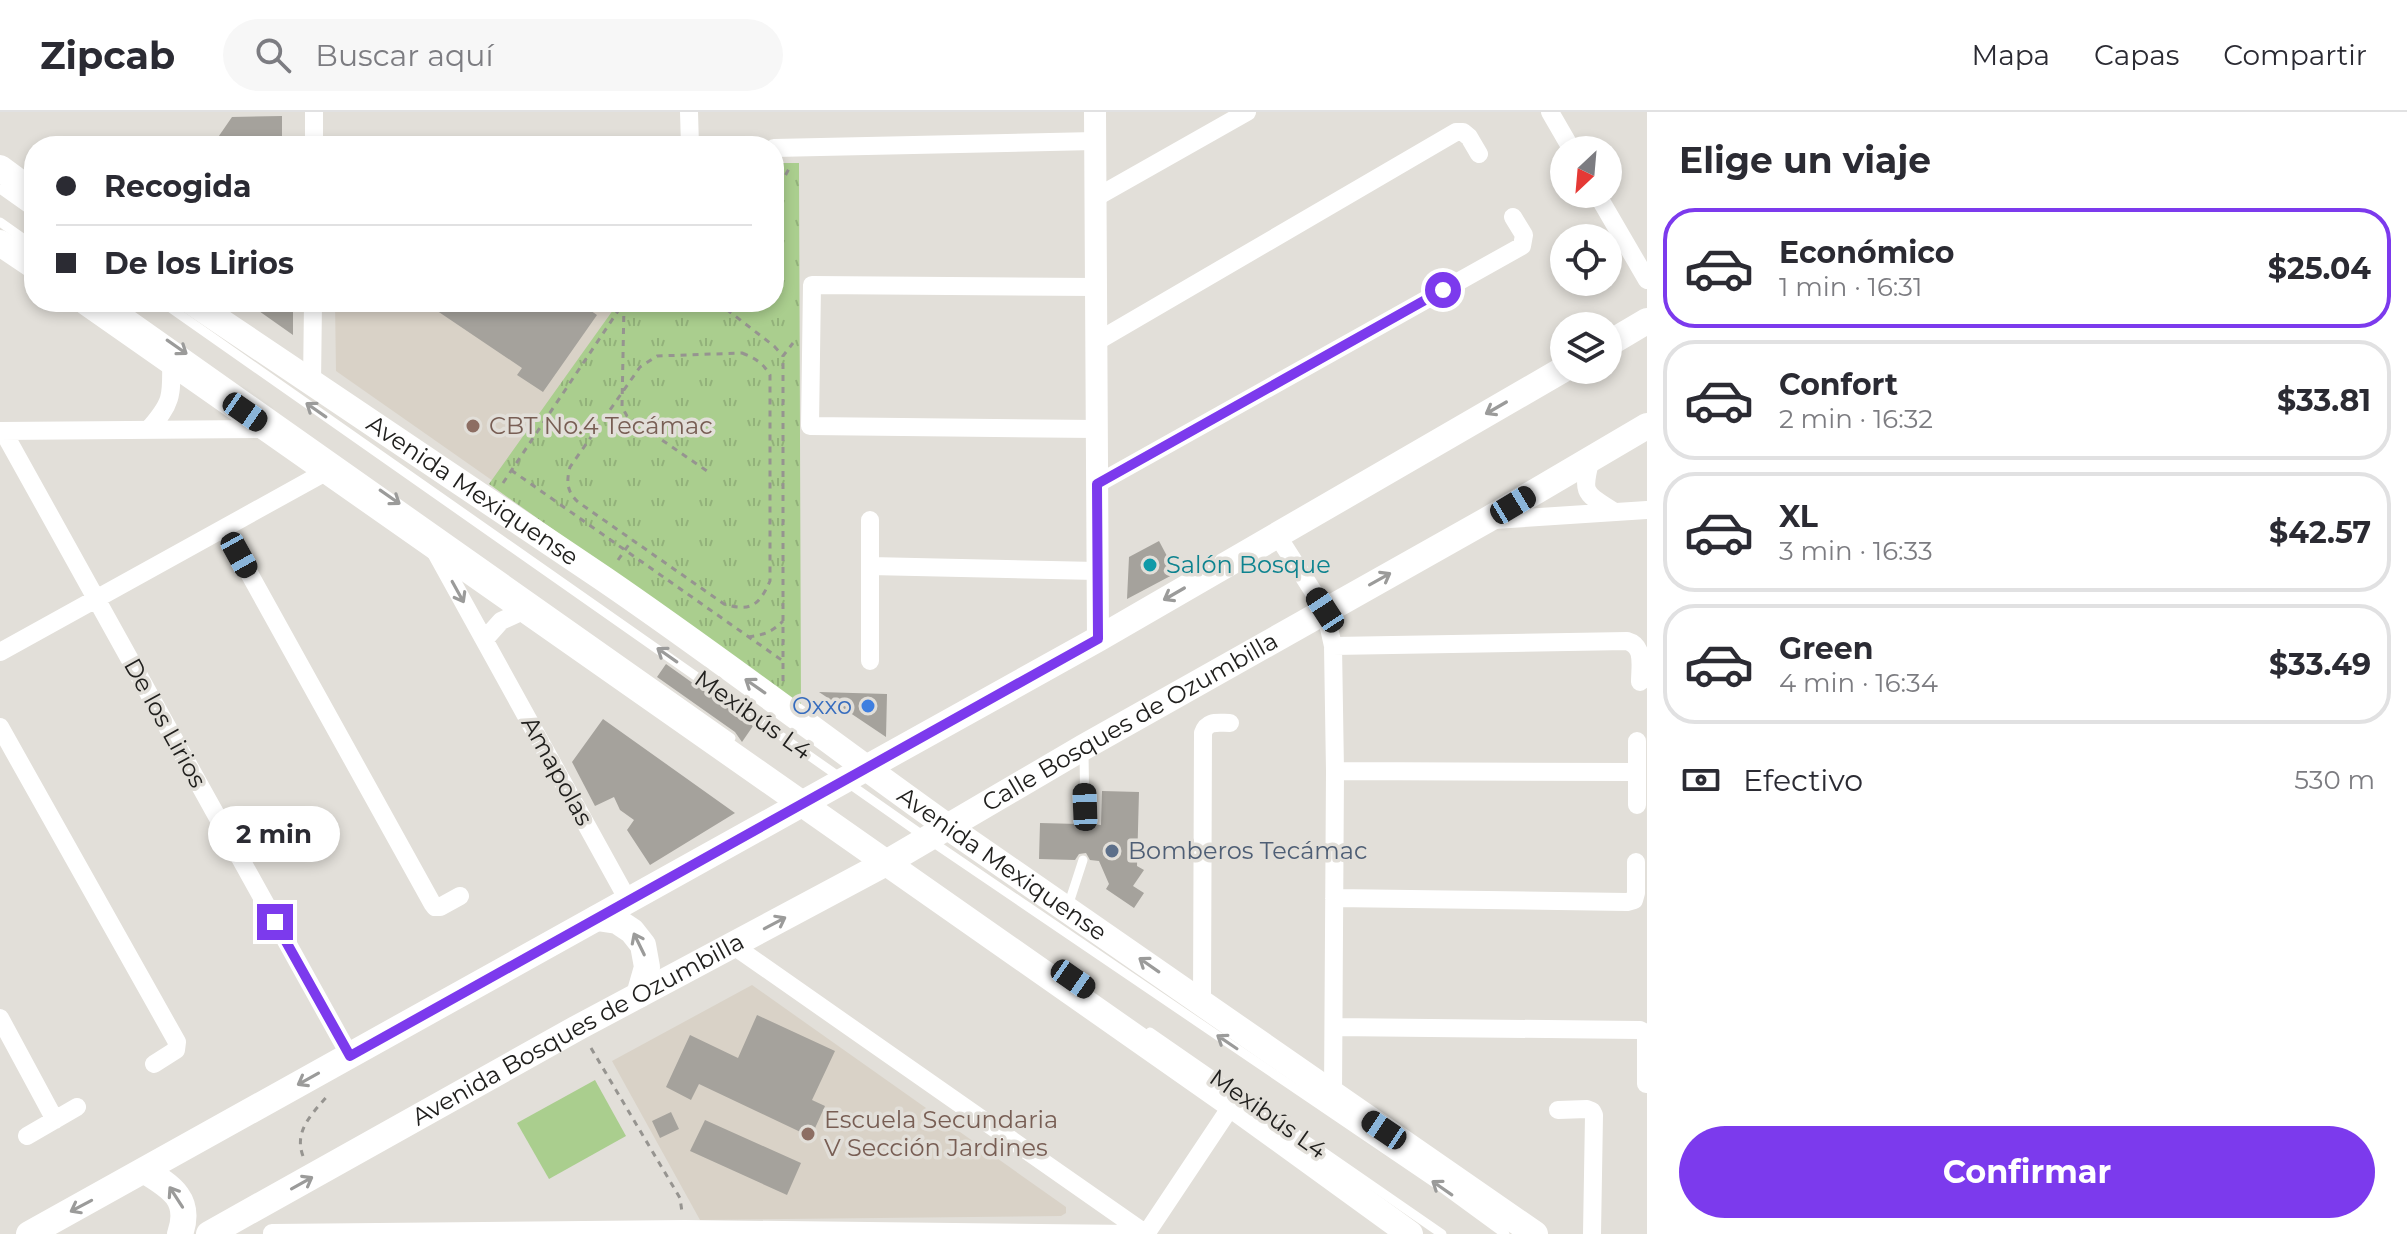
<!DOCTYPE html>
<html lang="es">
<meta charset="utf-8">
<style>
body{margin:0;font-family:Montserrat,sans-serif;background:#f7f7f7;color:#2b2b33;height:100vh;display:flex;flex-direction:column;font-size:30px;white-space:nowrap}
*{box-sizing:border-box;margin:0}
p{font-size:26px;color:#7c7c81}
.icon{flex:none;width:44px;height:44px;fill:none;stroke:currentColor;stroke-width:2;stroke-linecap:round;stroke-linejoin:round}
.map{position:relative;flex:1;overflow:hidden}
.sheet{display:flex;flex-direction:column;background:#fff;width:760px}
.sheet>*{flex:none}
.top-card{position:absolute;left:24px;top:24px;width:760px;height:176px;border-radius:32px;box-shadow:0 4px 12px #0003;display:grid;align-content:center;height:176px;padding:0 32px;background:#fff}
.needle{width:52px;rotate:206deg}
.fabs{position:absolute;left:1550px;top:24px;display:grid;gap:16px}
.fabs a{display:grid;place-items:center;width:72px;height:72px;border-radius:50%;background:#fff;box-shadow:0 4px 12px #0003;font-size:40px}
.end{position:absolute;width:36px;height:36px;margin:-18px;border:10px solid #7c3aed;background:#fff;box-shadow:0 0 0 4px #fff}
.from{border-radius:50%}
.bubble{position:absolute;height:56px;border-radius:28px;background:#fff;box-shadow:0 4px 12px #0003;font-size:26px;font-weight:700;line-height:56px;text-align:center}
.car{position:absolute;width:24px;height:48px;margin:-24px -12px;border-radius:10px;box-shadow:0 0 6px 2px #0007;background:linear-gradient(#222 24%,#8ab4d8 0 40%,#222 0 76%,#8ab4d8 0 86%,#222 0)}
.top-card b{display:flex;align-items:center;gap:28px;height:76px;font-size:30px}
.top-card b+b{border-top:2px solid #e1e1e2}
.top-card i{width:20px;height:20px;background:#2b2b33}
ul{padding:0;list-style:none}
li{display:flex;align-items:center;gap:24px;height:120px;margin:0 16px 12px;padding:0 16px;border:4px solid #e1e1e2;border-radius:32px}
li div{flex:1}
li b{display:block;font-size:30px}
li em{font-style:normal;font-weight:700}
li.selected{border-color:#7c3aed}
li>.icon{width:72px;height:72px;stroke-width:1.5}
h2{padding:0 32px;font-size:36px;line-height:96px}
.pay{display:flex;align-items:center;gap:20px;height:88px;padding:0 32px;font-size:30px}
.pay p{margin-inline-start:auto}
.button{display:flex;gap:16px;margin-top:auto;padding:16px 32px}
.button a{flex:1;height:92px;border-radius:48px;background:#7c3aed;color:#fff;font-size:32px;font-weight:700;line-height:92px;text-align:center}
header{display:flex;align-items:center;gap:48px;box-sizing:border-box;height:112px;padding:0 40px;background:#fff;border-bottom:2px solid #e1e1e2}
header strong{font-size:38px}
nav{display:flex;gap:44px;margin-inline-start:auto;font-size:28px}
.search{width:560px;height:72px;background:#f7f7f7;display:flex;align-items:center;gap:20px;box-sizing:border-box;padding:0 28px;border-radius:44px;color:#7c7c81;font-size:30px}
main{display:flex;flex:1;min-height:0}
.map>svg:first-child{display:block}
</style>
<header>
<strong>Zipcab</strong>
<div class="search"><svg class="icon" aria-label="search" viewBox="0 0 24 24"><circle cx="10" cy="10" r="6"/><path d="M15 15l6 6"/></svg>Buscar aquí</div>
<nav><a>Mapa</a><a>Capas</a><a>Compartir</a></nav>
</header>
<main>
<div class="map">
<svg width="1647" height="1122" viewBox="0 0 1647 1122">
<defs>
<pattern id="park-tufts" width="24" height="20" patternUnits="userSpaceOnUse" patternTransform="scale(2)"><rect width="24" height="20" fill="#aace8e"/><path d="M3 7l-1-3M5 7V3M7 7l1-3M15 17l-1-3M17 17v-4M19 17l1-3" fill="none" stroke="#92b17a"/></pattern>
</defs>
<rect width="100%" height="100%" fill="#e2dfd9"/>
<!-- built -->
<path fill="#d9d2c7" d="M335,190h278v8l-120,171 -157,-110z
M752,873l314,222v6l-5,3 -361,4 -88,-159z"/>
<!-- grass -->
<path fill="#aace8e" d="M595,968l31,56 -77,43 -32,-56z"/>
<!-- park -->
<path fill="url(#park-tufts)" d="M774,51h25l2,542 -312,-221 124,-174v-8h161z"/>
<!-- building -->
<path fill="#a5a29c" d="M282,4v30h-70l20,-29z
M246,190h47v33z
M424,190h154l19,13 -54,77 -26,-17 5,-7z
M1159,429l17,32 -49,26 2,-42z
M666,552l87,62 -11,16 -7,-10 -78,-55z
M819,580l68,2 -1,43z
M603,607l132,94 -85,52 -23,-35 7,-10 -14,-10 -6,-13 -19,9 -23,-44z
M1102,679l37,1 -2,74 7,4 -11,16 11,7 -10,15 -28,-19 3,-5 -10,-23 -9,-1 -4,-7 -7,1 -4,6 -36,-1 1,-36 38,1 1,4 5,3 5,-1 3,-6 9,1z
M757,903l78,36 -23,49 13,6 -14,31 -112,-53 -8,16 -25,-13 24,-52 48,23z
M671,1000l8,17 -19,9 -8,-17z
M705,1008l96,43 -14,32 -97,-44z"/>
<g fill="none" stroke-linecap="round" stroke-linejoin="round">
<!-- path -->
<path stroke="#969490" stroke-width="3" stroke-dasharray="6 6" stroke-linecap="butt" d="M774,84l17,-31
M717,190l57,44 9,10
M624,192l-2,103 5,9 80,55
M742,241c13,5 21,10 28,22v206c-11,25 -20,31 -46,23l-146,-102c-11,-10 -12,-20 -8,-35l70,-100 17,-11z
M511,358l272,191
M503,371l121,-181
M618,448l14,-20
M748,525c16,-2 24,-5 35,-16
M783,569v-325l10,-13
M591,936l89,150 2,14
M303,1044c-10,-26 11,-44 26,-62"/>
<!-- service -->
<path stroke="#fff" stroke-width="9" d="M0,77l34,24
M0,110l34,24
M113,190l618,436
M162,190l766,537 517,351 60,44
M1084,640l1,72
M1068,794l15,-46
M1150,920l292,202"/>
<!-- minor -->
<path stroke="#fff" stroke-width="18" d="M689,0l1,34
M1550,0l22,38
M314,34v-34
M774,36l321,-7
M1597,82l50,86
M1095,86l152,-86
M1095,175l-283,-2 -2,141 286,3
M1096,230l360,-210h7l6,5 10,17
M312,272l1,-82
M148,318c24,-27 24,-33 23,-69
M0,319l269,-2
M3,319l347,625
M1591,346c-9,35 -8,34 22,53
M1097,372l425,-238 2,-11 -11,-18
M870,408v141
M1494,408l153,-10
M224,416l208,375 3,4h5l20,-11
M1277,423l48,75 8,36 2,125 -2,324
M435,439l194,351
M870,454l227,5
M485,527l16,-18 24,-11
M1333,534l294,-5c18,5 13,25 13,41
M0,540l329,-182
M0,615l177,315 -1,8 -22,14
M1637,629v64
M1335,659l302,1
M1334,786l293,4 7,-2 2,-7v-31
M734,834l412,288
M1202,889l1,-268c4,-13 15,-10 27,-10
M0,906l55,102
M1334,915l306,3 4,2 2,5v47
M1558,998l29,-1 5,2 2,4 -2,119
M27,1024l50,-29
M272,1121l413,-4 449,5
M1146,1122l86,-129"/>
<!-- tertiary -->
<path stroke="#fff" stroke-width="22" d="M1095,0l3,527"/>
<!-- secondary -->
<g stroke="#fff" stroke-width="26">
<path d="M0,56l34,25"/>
<path d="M0,131l34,23"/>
<path d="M86,190l1146,803 178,129"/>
<path id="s1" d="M192,190c137,93 275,184 412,277 117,80 229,166 344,248l587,407"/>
<path d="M1608,232l39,-23"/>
<path d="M597,806l20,3 15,10 11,14 4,22 -8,28"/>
<path d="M145,1059c27,16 47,29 35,63"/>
<path d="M29,1122l1069,-595 466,-270"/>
<path id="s2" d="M209,1122l370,-207 307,-164 198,-116 403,-227 160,-94"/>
</g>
</g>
<!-- one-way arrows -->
<defs><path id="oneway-shaft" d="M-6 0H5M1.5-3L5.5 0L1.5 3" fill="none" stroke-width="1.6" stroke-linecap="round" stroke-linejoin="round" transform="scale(2)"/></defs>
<g stroke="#9b9b9a">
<use href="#oneway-shaft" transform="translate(177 235) rotate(35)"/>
<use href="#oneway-shaft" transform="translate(1496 296) rotate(150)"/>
<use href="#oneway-shaft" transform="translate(316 298) rotate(-145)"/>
<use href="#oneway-shaft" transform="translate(390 385) rotate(35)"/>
<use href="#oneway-shaft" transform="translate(1380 467) rotate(-29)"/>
<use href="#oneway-shaft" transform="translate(458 480) rotate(61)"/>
<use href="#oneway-shaft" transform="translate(1174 482) rotate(150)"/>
<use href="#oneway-shaft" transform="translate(667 543) rotate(-145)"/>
<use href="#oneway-shaft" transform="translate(755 574) rotate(-145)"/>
<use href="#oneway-shaft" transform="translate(775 811) rotate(-28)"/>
<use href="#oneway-shaft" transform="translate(639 832) rotate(-116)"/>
<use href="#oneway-shaft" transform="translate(1149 853) rotate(-145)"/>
<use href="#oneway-shaft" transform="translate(1227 930) rotate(-146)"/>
<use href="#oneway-shaft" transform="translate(308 967) rotate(151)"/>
<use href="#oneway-shaft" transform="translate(302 1071) rotate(-29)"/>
<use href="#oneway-shaft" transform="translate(1442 1076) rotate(-145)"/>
<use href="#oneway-shaft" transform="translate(176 1085) rotate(-123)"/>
<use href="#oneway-shaft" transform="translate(81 1094) rotate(152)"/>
</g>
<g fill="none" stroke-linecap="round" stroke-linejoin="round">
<!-- route -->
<path stroke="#7c3aed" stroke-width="10" d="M275,810l75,134 748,-417 -1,-155 346,-194"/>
</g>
<!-- markers -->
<g fill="#8d6e63" stroke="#e2dfd9" stroke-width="3">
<circle cx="473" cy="314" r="8"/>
<circle cx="808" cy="1022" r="8"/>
</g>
<circle fill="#0f9aa8" stroke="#e2dfd9" stroke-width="3" cx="1150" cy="453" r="8"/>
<circle fill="#3f7fe0" stroke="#e2dfd9" stroke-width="3" cx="868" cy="594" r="8"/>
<circle fill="#5c6f8a" stroke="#e2dfd9" stroke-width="3" cx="1112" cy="739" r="8"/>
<g text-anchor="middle" stroke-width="7" stroke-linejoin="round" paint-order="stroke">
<!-- education labels -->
<g font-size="24" fill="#785e54" stroke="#e2dfd9" text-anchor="start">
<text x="489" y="322">CBT No.4 Tecámac</text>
<text x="824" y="1016">Escuela Secundaria<tspan x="824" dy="28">V Sección Jardines</tspan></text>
</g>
<!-- street labels -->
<g font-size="24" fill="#21201e" stroke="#e2dfd9">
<text dy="8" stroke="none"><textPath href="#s1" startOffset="338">Avenida Mexiquense</textPath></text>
<text transform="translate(753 603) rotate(35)" y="8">Mexibús L4</text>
<text dy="8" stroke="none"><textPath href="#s2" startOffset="1054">Calle Bosques de Ozumbilla</textPath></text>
<text transform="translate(165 611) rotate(61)" y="8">De los Lirios</text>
<text transform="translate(557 659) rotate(61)" y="8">Amapolas</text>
<text dy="8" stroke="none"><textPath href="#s1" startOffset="986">Avenida Mexiquense</textPath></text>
<text dy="8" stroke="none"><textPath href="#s2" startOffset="422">Avenida Bosques de Ozumbilla</textPath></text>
<text transform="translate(1268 1002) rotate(35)" y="8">Mexibús L4</text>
</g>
<!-- culture labels -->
<g font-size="24" fill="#0d838f" stroke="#e2dfd9" text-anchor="start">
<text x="1166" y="461">Salón Bosque</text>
</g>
<!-- shop labels -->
<g font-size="24" fill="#366cbe" stroke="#e2dfd9" text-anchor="end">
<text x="852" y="602">Oxxo</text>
</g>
<!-- service labels -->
<g font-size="24" fill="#4e5e75" stroke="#e2dfd9" text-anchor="start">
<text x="1128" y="747">Bomberos Tecámac</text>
</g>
</g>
</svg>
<div class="fabs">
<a><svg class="needle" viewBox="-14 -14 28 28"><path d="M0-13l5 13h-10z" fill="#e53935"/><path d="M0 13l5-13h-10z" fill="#7c7c81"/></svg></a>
<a><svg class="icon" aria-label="locate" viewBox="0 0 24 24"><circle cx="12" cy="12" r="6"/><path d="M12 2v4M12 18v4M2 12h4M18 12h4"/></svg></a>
<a><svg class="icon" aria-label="layers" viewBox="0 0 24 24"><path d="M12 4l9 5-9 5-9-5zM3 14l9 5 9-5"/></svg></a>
</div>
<i class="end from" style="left:1443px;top:178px"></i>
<i class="end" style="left:275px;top:810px"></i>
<div class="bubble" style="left:208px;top:694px;width:132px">2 min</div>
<i class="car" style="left:245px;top:300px;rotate:125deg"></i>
<i class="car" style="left:1513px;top:393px;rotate:59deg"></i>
<i class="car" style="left:239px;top:443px;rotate:151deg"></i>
<i class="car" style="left:1325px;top:498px;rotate:327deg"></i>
<i class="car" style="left:1085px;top:695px;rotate:358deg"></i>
<i class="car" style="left:1073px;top:867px;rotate:125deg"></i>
<i class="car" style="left:1384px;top:1018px;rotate:304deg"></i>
<div class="top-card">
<b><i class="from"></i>Recogida</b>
<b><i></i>De los Lirios</b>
</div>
</div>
<section class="sheet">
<h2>Elige un viaje</h2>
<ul>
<li class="selected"><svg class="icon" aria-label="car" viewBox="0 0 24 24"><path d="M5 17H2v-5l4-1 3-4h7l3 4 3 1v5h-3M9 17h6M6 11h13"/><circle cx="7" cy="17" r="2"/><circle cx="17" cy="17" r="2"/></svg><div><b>Económico</b><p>1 min · 16:31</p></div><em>$25.04</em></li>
<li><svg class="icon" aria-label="car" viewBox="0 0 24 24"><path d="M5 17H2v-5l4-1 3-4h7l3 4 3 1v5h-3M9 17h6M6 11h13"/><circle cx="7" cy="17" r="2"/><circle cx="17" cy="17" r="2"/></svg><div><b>Confort</b><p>2 min · 16:32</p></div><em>$33.81</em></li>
<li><svg class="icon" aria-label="car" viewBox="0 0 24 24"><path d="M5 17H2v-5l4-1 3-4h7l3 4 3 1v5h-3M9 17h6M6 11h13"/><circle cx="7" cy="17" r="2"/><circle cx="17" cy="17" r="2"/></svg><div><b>XL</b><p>3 min · 16:33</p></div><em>$42.57</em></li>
<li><svg class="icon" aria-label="car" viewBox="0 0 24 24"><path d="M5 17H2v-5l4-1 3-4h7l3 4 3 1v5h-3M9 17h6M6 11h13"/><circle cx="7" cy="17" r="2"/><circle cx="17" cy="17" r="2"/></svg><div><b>Green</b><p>4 min · 16:34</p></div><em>$33.49</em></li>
</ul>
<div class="pay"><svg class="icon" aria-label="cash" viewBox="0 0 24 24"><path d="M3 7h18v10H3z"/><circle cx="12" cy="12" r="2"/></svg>Efectivo<p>530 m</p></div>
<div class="button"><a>Confirmar</a></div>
</section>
</main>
